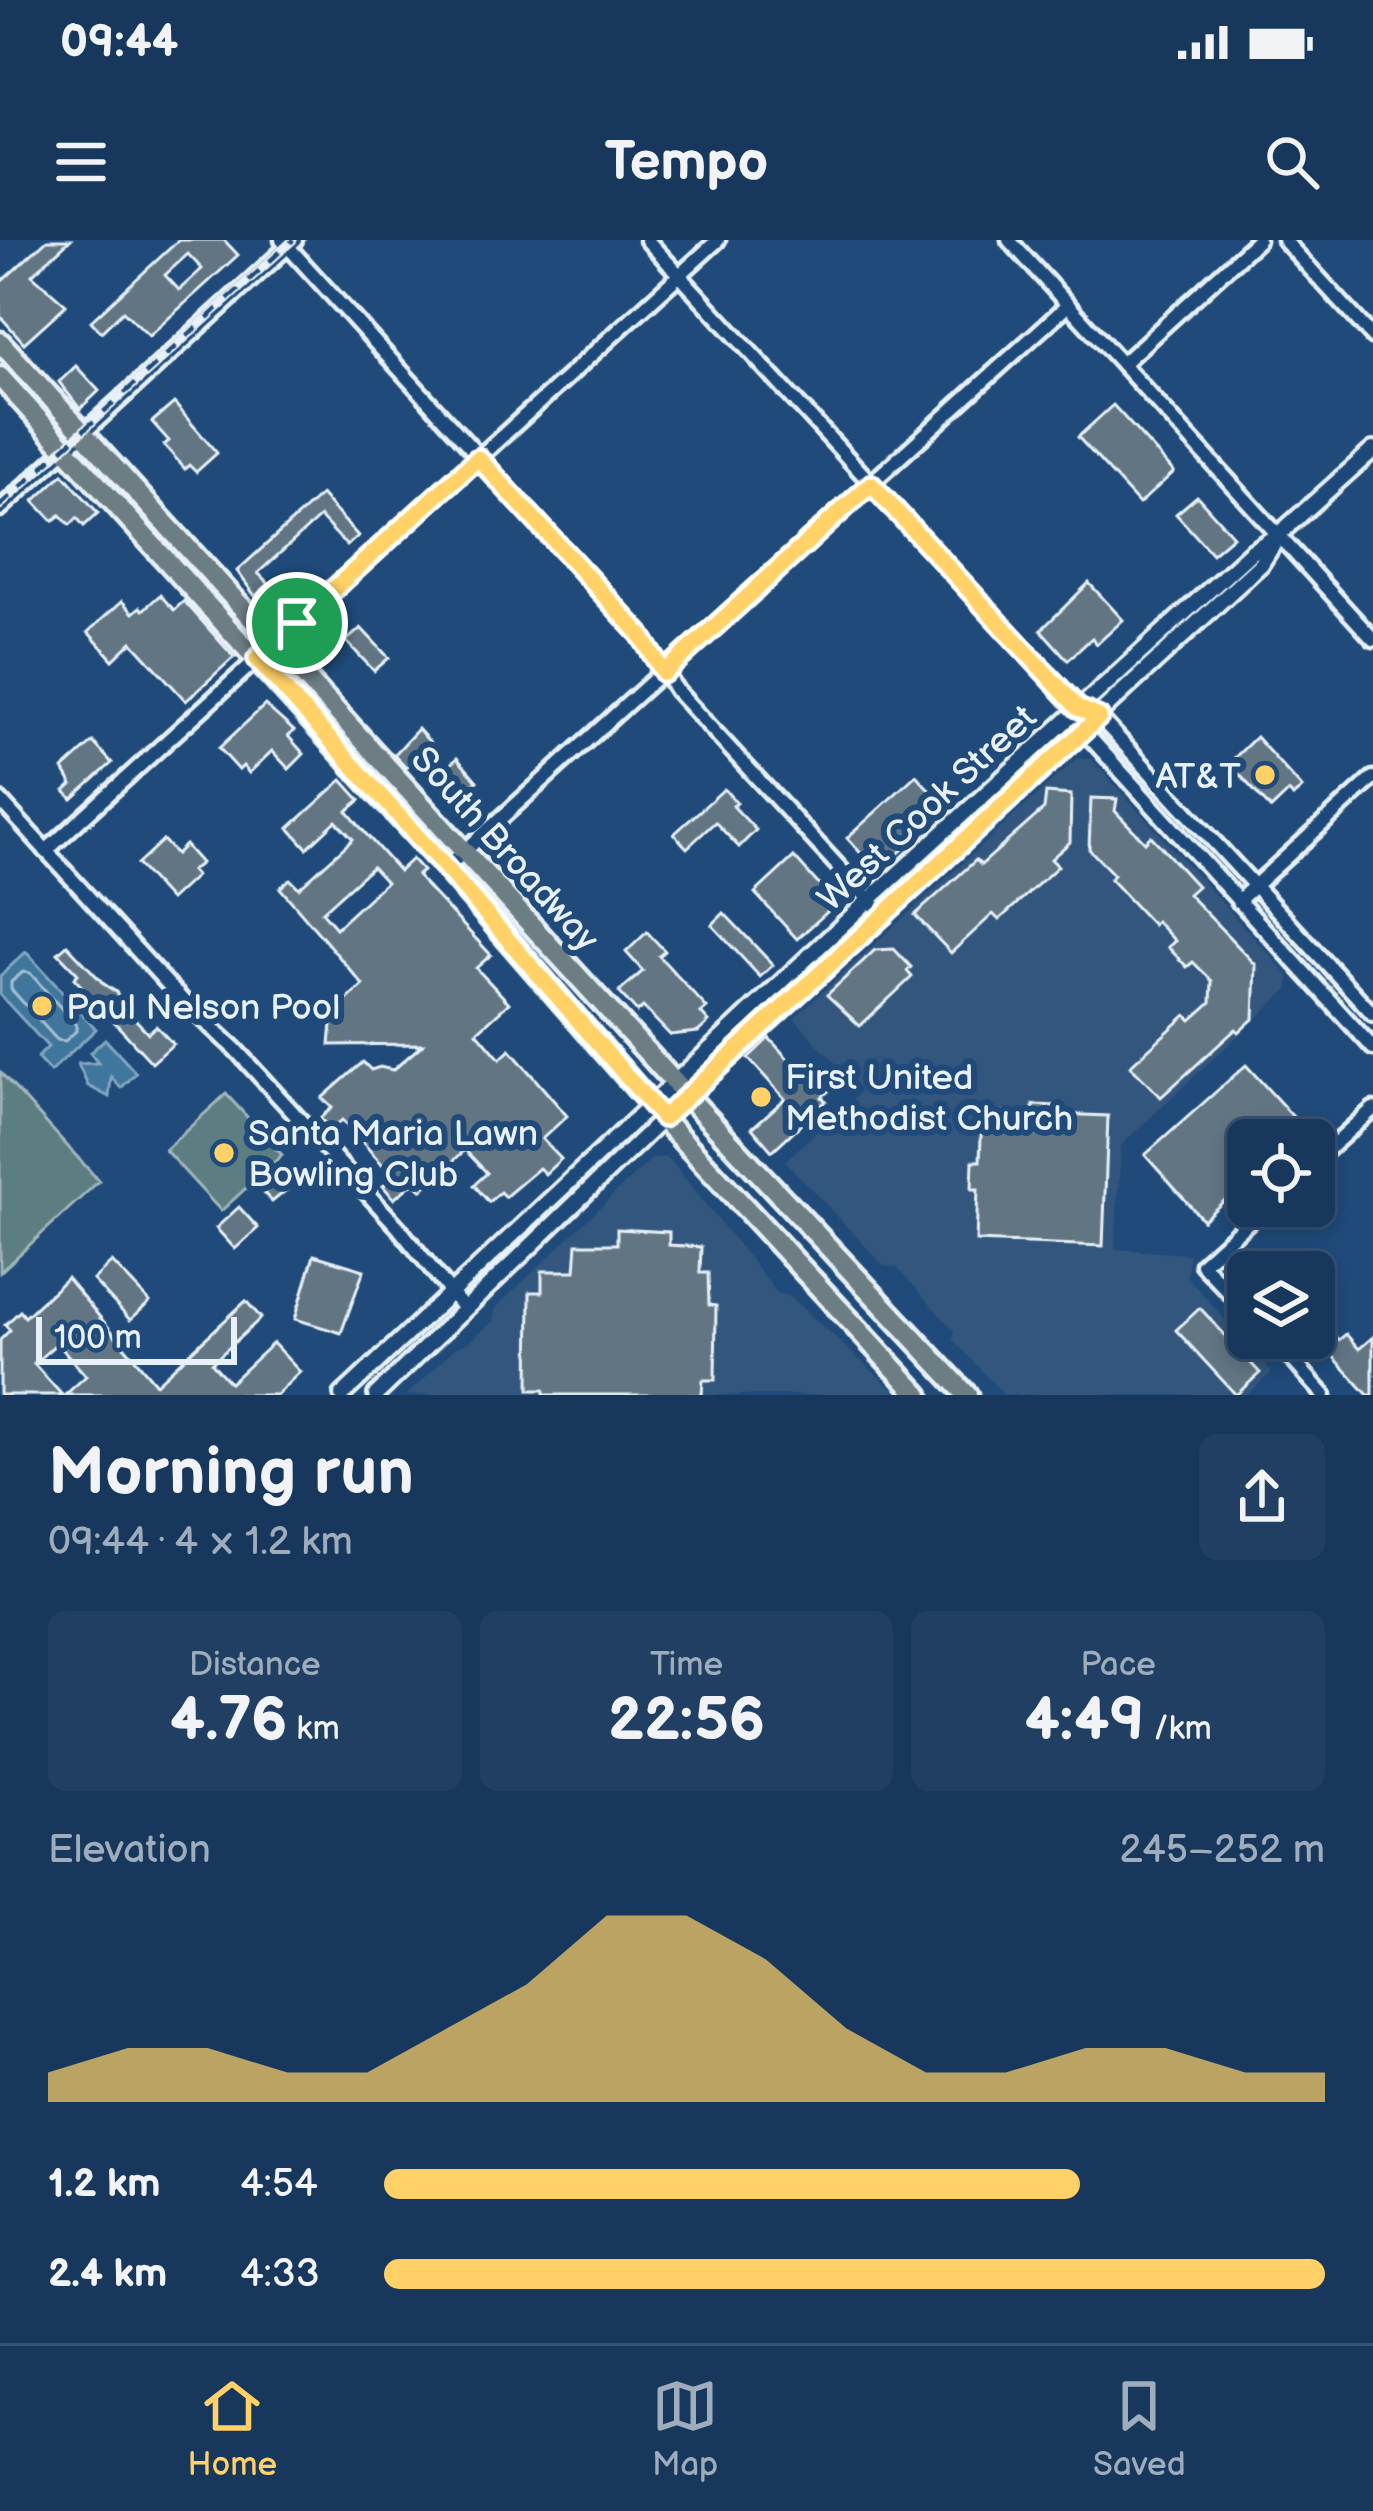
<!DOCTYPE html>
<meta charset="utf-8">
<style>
:root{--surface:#17385c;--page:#203f62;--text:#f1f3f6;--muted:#9eacbb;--line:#365272;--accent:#ffd166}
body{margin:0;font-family:"Balsamiq Sans",sans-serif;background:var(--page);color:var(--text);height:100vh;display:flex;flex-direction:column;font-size:45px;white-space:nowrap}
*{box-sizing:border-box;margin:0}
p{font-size:39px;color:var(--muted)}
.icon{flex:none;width:66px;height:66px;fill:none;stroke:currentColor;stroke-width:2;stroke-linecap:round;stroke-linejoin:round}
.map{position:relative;height:1155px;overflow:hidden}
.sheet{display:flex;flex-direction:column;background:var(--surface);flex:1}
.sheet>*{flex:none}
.tools{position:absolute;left:1227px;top:879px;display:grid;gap:24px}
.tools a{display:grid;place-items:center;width:108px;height:108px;border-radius:18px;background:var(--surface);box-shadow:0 6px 18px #0003,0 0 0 3px var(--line);font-size:60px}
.scale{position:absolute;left:36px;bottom:30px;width:201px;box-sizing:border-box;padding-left:12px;border:6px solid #e8f1f8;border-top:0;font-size:33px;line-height:42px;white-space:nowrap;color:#e8f1f8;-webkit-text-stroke:9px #1f4a7a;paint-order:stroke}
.pin{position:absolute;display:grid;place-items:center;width:102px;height:102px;color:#fff;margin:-51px;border:6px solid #fff;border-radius:50%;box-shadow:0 3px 12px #0007}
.round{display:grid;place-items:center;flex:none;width:126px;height:126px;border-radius:18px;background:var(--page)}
.summary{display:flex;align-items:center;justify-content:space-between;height:204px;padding:0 48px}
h1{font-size:66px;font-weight:600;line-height:90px}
.stats{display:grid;grid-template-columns:repeat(3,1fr);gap:18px;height:204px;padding:12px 48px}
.stats div{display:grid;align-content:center;border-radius:18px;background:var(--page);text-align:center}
.stats b{font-size:60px;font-weight:600}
.stats small{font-size:33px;font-weight:400}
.stats p{font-size:33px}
.chart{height:336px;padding:24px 48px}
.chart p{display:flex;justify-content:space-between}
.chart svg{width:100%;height:216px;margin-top:12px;fill:var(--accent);opacity:.7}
ul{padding:0 48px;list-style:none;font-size:39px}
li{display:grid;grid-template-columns:192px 144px 1fr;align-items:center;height:90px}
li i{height:30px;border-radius:15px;background:var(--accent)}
.status{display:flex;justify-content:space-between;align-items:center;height:84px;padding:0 60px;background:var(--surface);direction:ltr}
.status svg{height:33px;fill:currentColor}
header{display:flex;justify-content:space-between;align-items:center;height:156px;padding:0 48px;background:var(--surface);font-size:54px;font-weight:600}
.menu{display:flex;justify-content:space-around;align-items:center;height:168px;border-top:3px solid var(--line);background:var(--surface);font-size:33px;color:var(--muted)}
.menu a{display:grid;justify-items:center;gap:6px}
.menu .current{color:var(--accent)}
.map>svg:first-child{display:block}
</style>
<div class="status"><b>09:44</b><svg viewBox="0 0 49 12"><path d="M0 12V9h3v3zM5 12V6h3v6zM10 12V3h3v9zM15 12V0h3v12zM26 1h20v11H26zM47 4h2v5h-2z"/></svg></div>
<header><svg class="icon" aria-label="menu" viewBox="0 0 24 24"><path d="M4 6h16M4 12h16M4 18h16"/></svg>Tempo<svg class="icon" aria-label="search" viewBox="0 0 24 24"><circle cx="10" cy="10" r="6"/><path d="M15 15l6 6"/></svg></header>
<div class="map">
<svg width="1373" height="1155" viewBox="0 0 1373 1155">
<rect width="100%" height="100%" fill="#1f4a7a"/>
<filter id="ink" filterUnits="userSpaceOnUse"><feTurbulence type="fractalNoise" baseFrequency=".00833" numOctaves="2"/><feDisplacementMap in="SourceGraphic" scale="24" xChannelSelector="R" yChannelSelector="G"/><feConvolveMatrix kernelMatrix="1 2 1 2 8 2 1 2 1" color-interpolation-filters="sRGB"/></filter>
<g filter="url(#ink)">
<!-- built -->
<g fill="#33577d">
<path d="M 1077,518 L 1091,519 L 1289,736 L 1289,748 L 1121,905 L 1115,1009 L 1189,1014 L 1187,1037 L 1272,1132 L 1247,1155 L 1004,1155 L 953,1100 L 954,1090 L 896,1027 L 884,1026 L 785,921 L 861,851 L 794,778 Z"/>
<path d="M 664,917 L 671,921 L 777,1053 L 789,1056 L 899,1155 L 407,1155 L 455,1108 L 469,1102 L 493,1081 L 495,1068 L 652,918 Z"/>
</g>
<!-- green -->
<g fill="#5c7d81" stroke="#a2b7bc" stroke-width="3">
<path d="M 0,832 L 99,941 L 0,1032 Z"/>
<path d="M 226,854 L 282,915 L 221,971 L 165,910 Z"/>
</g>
<!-- water -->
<g fill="#40769c" stroke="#83a7c1" stroke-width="3">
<path d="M 26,712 L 96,789 L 50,832 L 37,818 L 48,807 L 0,755 L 0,736 Z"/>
<path d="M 105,799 L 136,833 L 121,848 L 111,837 L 109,857 L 88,846 L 78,824 L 98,823 L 90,813 Z"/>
</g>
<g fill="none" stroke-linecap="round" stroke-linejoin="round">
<!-- shore -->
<path stroke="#a5c0d3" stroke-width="3" d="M 23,732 L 30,733 L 76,785 L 76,791 L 65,801 L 57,800 L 11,749 L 11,742 Z"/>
</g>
<!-- building -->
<g fill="#627583" stroke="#e8f1f8" stroke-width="3" fill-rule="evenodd">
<path d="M 47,0 L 70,0 L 32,35 L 66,65 L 24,103 L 0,76 L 0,43 Z"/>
<path d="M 179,0 L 224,0 L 238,15 L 149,96 L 123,71 L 101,92 L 91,81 ZM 188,14 L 202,29 L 179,50 L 165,35 Z"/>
<path d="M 76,126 L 99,151 L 80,169 L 59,142 Z"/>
<path d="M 174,163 L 217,213 L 196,232 L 189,225 L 185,229 L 164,205 L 169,201 L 152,182 Z"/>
<path d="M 1113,165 L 1174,232 L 1139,264 L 1078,197 Z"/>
<path d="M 63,234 L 98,273 L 84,286 L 77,278 L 70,285 L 60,275 L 53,281 L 34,261 Z"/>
<path d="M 321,255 L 358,296 L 347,306 L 320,277 L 258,333 L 269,344 L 255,356 L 237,331 Z"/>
<path d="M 1197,256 L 1233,296 L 1212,314 L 1176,274 Z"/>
<path d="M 1089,343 L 1123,380 L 1097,404 L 1092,398 L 1068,420 L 1041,390 Z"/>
<path d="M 160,355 L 174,370 L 184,361 L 234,417 L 186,461 L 132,402 L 113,420 L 88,392 L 122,361 L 133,373 L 140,367 L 143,370 Z"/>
<path d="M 361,388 L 389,418 L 374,431 L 346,401 Z"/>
<path d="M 265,465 L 294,491 L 288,496 L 304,514 L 289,529 L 272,511 L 249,533 L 243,526 L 239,530 L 219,508 Z"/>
<path d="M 418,489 L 435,508 L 415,526 L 412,523 L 406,528 L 394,515 Z"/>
<path d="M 1256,497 L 1302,548 L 1293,557 L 1289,552 L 1271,569 L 1229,523 Z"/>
<path d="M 93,502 L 112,523 L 72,559 L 65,551 L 72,545 L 63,529 Z"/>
<path d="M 457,518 L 477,541 L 462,555 L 442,532 Z"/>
<path d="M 916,535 L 947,569 L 878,632 L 847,598 Z"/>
<path d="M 342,540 L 360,560 L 347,571 L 366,594 L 399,631 L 412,619 L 423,631 L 417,636 L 491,715 L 476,728 L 509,763 L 477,792 L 500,819 L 510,810 L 567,876 L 542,899 L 561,919 L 545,934 L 539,928 L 505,957 L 500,952 L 489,962 L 474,945 L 487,933 L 465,910 L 422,950 L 414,942 L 394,959 L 383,946 L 394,937 L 342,880 L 331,890 L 320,878 L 332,868 L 322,858 L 363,822 L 371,830 L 380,827 L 393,830 L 423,804 L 330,805 L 333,773 L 363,745 L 280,648 L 290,639 L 299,648 L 353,599 L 336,581 L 307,608 L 289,588 ZM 372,627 L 386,642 L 336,688 L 322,672 Z"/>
<path d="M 724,549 L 737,563 L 733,566 L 756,590 L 739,607 L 715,582 L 687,608 L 674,594 Z"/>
<path d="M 1046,553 L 1071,555 L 1070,602 L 1051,619 L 1058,626 L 999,680 L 993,674 L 951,713 L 915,675 L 976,620 L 981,625 L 1044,569 Z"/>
<path d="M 1091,558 L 1117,559 L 1115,571 L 1145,602 L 1151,596 L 1197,646 L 1188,654 L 1256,725 L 1254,778 L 1239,792 L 1236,789 L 1161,857 L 1130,826 L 1186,775 L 1191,780 L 1211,762 L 1212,741 L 1193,722 L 1187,727 L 1168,707 L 1175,701 L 1156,681 L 1153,685 L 1110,639 L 1114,635 L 1089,609 Z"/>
<path d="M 163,600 L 176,614 L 185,605 L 201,623 L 191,631 L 196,636 L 170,660 L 137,624 Z"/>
<path d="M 794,617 L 836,664 L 797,699 L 755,653 Z"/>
<path d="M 724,673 L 773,725 L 760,737 L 712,685 Z"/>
<path d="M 647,692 L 665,711 L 659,716 L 707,768 L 701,773 L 709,782 L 698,792 L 670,795 L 643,767 L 637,772 L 619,752 L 643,731 L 626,712 Z"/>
<path d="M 67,705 L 104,744 L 116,752 L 123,766 L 148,793 L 156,786 L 173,804 L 152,823 L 74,738 L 78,734 L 58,713 Z"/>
<path d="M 894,709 L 911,727 L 907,731 L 912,737 L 860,786 L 827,755 L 875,710 Z"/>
<path d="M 769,798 L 810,843 L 819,834 L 832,848 L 822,857 L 826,861 L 772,911 L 752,888 L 785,859 L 748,818 Z"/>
<path d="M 1246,825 L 1304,889 L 1292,900 L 1248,900 L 1248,939 L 1203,980 L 1145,915 Z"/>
<path d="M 1033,865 L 1060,866 L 1059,874 L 1108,876 L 1103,1006 L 976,1001 L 978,949 L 972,949 L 973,921 L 980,921 L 982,871 L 1033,873 Z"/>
<path d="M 289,928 L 300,939 L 272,962 L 264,953 Z"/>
<path d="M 239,967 L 258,988 L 235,1009 L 216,988 Z"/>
<path d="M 617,989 L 669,992 L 669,1005 L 701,1007 L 700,1033 L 708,1033 L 709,1065 L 716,1066 L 715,1140 L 703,1140 L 702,1155 L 544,1155 L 544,1150 L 529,1150 L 530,1052 L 542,1052 L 542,1031 L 575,1031 L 577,1004 L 617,1004 Z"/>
<path d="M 314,1015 L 364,1030 L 341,1093 L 295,1079 Z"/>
<path d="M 112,1022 L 150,1062 L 130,1080 L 93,1040 Z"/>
<path d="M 67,1038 L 156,1144 L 246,1061 L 261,1078 L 212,1123 L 230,1143 L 273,1103 L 300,1132 L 276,1155 L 65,1155 L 86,1136 L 57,1103 L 34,1124 L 62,1155 L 0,1155 L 0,1100 L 10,1090 L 5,1085 L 20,1071 L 25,1077 Z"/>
<path d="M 1200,1068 L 1260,1133 L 1236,1155 L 1176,1090 Z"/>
<path d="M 1326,1086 L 1339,1100 L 1346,1094 L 1359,1109 L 1373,1097 L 1373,1155 L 1368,1155 L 1315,1096 Z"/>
</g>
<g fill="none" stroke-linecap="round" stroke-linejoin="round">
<defs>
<g id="minor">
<path d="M 282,0 L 640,394 L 677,451 L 884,676"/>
<path d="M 647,0 L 1078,468 L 1099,477 L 1373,774"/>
<path d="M 1009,0 L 1373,399"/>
<path d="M 1284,0 L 1373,97"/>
<path d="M 1122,124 L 1258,0"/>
<path d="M 0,269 L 295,0"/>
<path d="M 1078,468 L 1084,491 L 1373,808"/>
<path d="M 0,560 L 185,763 L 235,809 L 398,987 L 465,1070"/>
<path d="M 46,611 L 718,0"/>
<path d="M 446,628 L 1068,65"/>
<path d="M 1238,661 L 1373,538"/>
<path d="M 1314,922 L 1373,869"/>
<path d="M 1248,1072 L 1202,1024 L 1266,966"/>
<path d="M 1273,1098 L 1324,1155"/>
</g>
<g id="tertiary">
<path d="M 342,1155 L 870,659 L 1251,312 L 1278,295 L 1373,210"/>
<path d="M 376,1155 L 701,842 L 1261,324 L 1276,300"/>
</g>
<g id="primary">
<path d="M 0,102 L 687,856 L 967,1155"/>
<path d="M 0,137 L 446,628 L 674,891 L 919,1155"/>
</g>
</defs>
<!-- minor casing -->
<use href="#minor" stroke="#e8f1f8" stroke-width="21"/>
<!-- tertiary casing -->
<use href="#tertiary" stroke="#e8f1f8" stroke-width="22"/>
<!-- primary casing -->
<use href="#primary" stroke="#e8f1f8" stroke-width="27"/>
<!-- minor -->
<use href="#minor" stroke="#1f4a7a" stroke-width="12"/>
<!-- tertiary -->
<use href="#tertiary" stroke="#1f4a7a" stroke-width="14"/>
<!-- primary -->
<use href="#primary" stroke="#6c7e84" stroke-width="18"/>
<defs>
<path id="rail" d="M 0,266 L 293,0"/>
</defs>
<!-- rail casing -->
<use href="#rail" stroke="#e8f1f8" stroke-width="9"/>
<!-- rail -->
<use href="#rail" stroke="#1f4a7a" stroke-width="4.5" stroke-dasharray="14" stroke-linecap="butt"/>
</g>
</g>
<g fill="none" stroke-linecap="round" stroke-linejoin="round" filter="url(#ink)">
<defs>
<path id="route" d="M 478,218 L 640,394 L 664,433 L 871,244 L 1078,468 L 1099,477 L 663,878 L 446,628 L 257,419 Z"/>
</defs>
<!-- route casing -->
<use href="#route" stroke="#fff" stroke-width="24"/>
<!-- route -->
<use href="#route" stroke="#ffd166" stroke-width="15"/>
</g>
<!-- markers -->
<g fill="#ffd166" stroke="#1f4a7a" stroke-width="4.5">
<circle cx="1265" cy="535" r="12"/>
<circle cx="42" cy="766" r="12"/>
<circle cx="761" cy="857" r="12"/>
<circle cx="224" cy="913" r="12"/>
</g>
<g text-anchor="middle" stroke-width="12" stroke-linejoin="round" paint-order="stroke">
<!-- poi labels -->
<g font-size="36" fill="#e8f1f8" stroke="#1f4a7a" text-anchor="start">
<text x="1241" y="548" text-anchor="end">AT&amp;T</text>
<text x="66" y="779">Paul Nelson Pool</text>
<text x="785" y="849">First United<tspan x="785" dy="41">Methodist Church</tspan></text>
<text x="248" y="905">Santa Maria Lawn<tspan x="248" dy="41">Bowling Club</tspan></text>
</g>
<!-- street labels -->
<g font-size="36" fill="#e8f1f8" stroke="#1f4a7a">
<text transform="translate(926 567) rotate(-43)" y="13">West Cook Street</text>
<text transform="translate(506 608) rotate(48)" y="13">South Broadway</text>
</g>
</g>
</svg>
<div class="tools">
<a><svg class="icon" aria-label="locate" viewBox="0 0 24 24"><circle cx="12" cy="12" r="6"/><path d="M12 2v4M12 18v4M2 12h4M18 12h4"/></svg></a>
<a><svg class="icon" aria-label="layers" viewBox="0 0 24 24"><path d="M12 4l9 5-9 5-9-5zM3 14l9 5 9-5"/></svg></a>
</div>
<div class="scale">100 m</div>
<div class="pin" style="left:297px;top:383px;background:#1e9e55"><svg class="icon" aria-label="arrive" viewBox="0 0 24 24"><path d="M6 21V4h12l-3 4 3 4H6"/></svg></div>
</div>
<section class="sheet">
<div class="summary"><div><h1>Morning run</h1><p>09:44 · 4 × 1.2 km</p></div><a class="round"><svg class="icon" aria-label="share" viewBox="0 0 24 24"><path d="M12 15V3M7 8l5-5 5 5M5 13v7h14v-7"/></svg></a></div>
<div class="stats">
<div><p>Distance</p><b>4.76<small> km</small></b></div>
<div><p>Time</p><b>22:56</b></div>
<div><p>Pace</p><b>4:49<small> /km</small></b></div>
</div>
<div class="chart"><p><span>Elevation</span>245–252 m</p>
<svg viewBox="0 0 160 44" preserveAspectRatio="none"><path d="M0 44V38L10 33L20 33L30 38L40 38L50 29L60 20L70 6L80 6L90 15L100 29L110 38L120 38L130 33L140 33L150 38L160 38V44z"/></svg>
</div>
<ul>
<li><b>1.2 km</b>4:54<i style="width:74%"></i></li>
<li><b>2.4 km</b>4:33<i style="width:100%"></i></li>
</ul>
</section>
<nav class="menu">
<a class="current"><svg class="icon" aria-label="home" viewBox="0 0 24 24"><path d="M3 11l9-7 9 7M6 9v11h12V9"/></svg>Home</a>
<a><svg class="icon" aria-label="map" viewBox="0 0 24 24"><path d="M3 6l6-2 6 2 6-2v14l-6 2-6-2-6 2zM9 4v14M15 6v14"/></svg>Map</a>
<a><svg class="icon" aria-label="saved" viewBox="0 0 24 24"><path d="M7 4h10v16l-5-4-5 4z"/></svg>Saved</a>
</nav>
